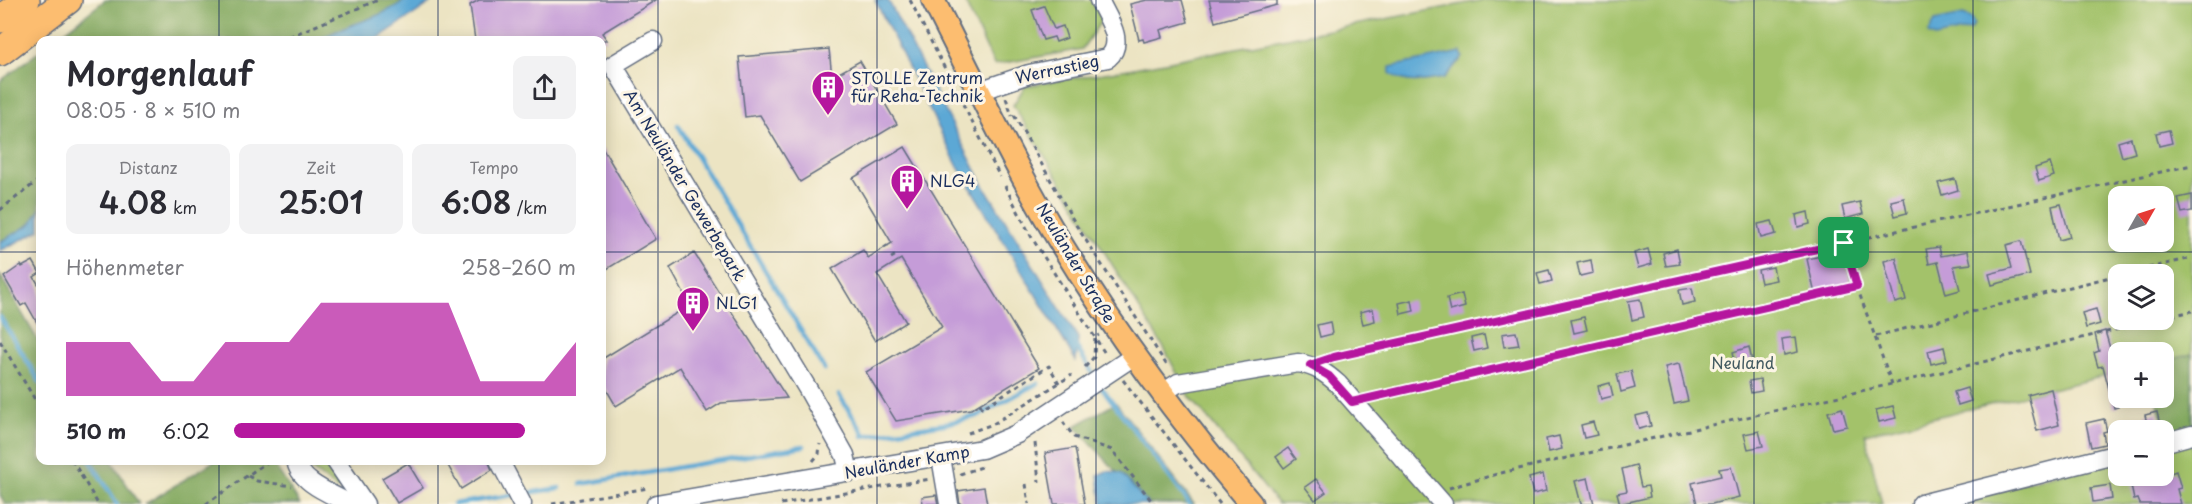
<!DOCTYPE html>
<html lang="de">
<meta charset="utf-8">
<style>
:root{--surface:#fff;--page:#f2f2f3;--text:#2b2b33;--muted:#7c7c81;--accent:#b5179e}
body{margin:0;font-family:"Playpen Sans",sans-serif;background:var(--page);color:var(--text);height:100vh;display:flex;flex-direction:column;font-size:22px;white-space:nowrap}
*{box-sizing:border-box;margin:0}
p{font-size:20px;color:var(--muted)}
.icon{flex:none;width:33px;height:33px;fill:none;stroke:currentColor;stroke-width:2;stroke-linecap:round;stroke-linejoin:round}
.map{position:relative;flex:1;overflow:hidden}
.side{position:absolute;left:36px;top:36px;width:570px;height:429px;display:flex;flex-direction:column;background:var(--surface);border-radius:12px;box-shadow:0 3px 15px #0003}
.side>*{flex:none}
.needle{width:39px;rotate:51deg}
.tools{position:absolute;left:2108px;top:186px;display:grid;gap:12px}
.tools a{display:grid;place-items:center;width:66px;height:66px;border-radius:12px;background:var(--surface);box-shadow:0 3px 15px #0003;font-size:30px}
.pin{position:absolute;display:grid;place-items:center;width:51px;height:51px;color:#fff;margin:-26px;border-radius:12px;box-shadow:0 3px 9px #0006}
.round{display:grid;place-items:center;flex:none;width:63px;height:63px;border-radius:12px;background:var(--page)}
.overview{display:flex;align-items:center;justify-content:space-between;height:102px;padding:0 30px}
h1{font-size:33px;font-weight:600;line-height:45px}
.metrics{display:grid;grid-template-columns:repeat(3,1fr);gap:9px;height:102px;padding:6px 30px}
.metrics div{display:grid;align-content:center;border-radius:12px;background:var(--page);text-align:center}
.metrics b{font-size:30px;font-weight:600}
.metrics small{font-size:16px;font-weight:400}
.metrics p{font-size:16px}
.chart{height:168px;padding:12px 30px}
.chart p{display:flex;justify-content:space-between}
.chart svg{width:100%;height:108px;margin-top:6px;fill:var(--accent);opacity:.7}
ul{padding:0 30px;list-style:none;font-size:20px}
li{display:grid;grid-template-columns:96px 72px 1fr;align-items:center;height:45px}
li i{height:15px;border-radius:8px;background:var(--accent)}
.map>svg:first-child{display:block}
</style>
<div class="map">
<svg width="2192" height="504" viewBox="0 0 2192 504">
<rect width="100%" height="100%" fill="#fcf5e5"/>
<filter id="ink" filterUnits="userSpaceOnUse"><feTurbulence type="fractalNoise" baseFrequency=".0167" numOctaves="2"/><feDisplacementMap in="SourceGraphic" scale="12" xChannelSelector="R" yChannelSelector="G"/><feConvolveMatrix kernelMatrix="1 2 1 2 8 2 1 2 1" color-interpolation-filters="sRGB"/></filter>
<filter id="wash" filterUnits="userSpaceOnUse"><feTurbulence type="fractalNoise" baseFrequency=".008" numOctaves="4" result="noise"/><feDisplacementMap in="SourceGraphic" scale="24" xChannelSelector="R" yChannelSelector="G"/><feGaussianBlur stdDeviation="1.35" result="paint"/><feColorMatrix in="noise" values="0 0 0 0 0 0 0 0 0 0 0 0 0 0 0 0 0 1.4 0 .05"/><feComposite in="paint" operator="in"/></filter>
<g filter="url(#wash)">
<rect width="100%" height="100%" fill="#ece4c3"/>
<!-- green -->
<g fill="#a3c26a" stroke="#5f7864" stroke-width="1.5" fill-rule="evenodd">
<path d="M 964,0 L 1092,0 L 1102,20 L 1082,49 L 994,65 Z"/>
<path d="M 1483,0 L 2192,0 L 2192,354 L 2163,362 L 2163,352 L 2118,352 L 2118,373 L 1865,434 L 1882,504 L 1278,504 L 1187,393 L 1164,348 L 1013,105 L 1025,86 L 1129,69 ZM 2118,196 L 2163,196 L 2163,242 L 2118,242 ZM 2118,274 L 2163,274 L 2163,320 L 2118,320 Z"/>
<path d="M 2192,441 L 2192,504 L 1934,504 L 2118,459 L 2118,476 L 2163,476 L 2163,448 Z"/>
<path d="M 308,461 L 322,461 L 342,484 L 342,488 L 336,488 L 310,468 Z"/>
</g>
<!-- forest -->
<g fill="#82a85e" stroke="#4e6c5e" stroke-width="1.5">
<path d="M 105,0 L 405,0 C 379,20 346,24 318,40 L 54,40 Z"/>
<path d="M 40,51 L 40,209 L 31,224 L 0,242 L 0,81 Z"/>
<path d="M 0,275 L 40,344 L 40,460 L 112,461 L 139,504 L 5,504 L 0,495 Z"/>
<path d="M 2192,354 L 2192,430 L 2167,437 L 2156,398 L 2163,398 L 2163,362 Z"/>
<path d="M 1116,403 L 1194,504 L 1146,504 L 1075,426 Z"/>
<path d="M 216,460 L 272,461 L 300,504 L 145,504 Z"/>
</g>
<!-- water -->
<g fill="#5ca8d5" stroke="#3c6c9a" stroke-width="1.5">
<path d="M 405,0 L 435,0 L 377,39 L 318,40 C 346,24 378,20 405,0 Z"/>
<path d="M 875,0 L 888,0 L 983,184 L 1078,338 L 1076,361 L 958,167 Z"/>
<path d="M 1963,15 L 1971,18 L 1974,24 L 1971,29 L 1935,37 L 1928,34 L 1935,21 Z"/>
<path d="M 1461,52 L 1463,57 L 1444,78 C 1426,81 1405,86 1390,73 L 1390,67 Z"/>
<path d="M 40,209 L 40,230 L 0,251 L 0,242 L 31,224 Z"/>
<path d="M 1107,471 L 1121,473 L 1148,504 L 1102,504 L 1098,475 Z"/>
</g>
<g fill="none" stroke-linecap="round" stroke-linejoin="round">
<!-- stream -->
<g stroke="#5ca8d5" stroke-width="4.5">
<path d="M 678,125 L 824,369"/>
<path d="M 0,317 L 40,382"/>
<path d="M 1074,343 L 1095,377"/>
<path d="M 1099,384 L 1190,504"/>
<path d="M 839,395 L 865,435"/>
<path d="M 863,436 L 944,424 L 977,416 L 1038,383"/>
<path d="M 90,460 L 117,504"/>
<path d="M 581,484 L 804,446"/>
<path d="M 522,494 L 560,488"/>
<path d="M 454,504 L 513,495"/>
</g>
</g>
<g id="blocks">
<!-- building -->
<g fill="#c59cd8">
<path d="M 479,0 L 656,0 L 602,33 L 607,40 L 475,40 L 470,5 Z"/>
<path d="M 1147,0 L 1182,0 L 1188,22 L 1160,30 L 1162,37 L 1144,42 L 1143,39 L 1139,40 L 1130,4 Z"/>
<path d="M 1209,0 L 1277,0 L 1277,5 L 1215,22 Z"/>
<path d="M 1044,6 L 1054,29 L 1063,26 L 1067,38 L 1056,42 L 1054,37 L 1043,40 L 1032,10 Z"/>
<path d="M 829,49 L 832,77 L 860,61 L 897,124 L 800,182 L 760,115 L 745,117 L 739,57 Z"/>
<path d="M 2169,130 L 2172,143 L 2159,146 L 2156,133 Z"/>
<path d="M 2131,138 L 2135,153 L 2122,157 L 2118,142 Z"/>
<path d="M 602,147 L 656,239 L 602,272 Z"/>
<path d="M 905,147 L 1039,368 L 971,409 L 896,421 L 866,372 L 942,327 L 901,259 L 877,274 L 906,322 L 875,341 L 832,269 L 863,250 L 868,258 L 892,243 L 853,178 Z"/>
<path d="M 2050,163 L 2054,176 L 2039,181 L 2035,168 Z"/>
<path d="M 1955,179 L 1958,190 L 1942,195 L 1938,183 Z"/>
<path d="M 2192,195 L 2192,211 L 2182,213 L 2178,198 Z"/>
<path d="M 1904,198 L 1907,213 L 1895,216 L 1891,201 Z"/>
<path d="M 1860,202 L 1863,214 L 1845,219 L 1842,206 Z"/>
<path d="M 2061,204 L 2070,237 L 2059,240 L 2052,206 Z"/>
<path d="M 1808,212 L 1810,224 L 1798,227 L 1796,215 Z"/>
<path d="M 1772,221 L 1776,234 L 1761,238 L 1758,224 Z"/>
<path d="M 2021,241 L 2030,275 L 1992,285 L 1989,274 L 2012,268 L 2006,245 Z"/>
<path d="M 1939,247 L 1941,256 L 1968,251 L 1971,264 L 1954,266 L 1960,290 L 1946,294 L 1938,262 L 1929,264 L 1926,249 Z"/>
<path d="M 1648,249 L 1652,264 L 1638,268 L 1634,253 Z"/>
<path d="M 1677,249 L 1680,264 L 1666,266 L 1663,253 Z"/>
<path d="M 1843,251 L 1851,285 L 1815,294 L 1807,259 Z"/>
<path d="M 694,253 L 787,398 L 721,403 L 707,412 L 680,367 L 616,406 L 602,382 L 602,359 L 690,305 L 670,268 Z"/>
<path d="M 1896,258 L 1906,300 L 1895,303 L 1884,261 Z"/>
<path d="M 1591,260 L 1593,273 L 1580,276 L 1577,263 Z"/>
<path d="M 33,261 L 40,273 L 34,277 L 40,287 L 40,328 L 26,303 L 21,306 L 4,277 L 21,265 L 22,267 Z"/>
<path d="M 1773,267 L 1776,280 L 1761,283 L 1758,270 Z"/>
<path d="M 1549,270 L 1552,281 L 1540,284 L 1537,273 Z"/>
<path d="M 1692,288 L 1695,302 L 1682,305 L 1679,290 Z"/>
<path d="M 1462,294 L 1465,307 L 1450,311 L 1447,298 Z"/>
<path d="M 1640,299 L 1644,317 L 1632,320 L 1628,301 Z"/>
<path d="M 1412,300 L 1414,311 L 1401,314 L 1399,303 Z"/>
<path d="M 1373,309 L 1375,321 L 1363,324 L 1360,312 Z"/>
<path d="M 2096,309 L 2100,324 L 2086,328 L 2082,313 Z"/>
<path d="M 1584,317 L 1587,330 L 1574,333 L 1571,320 Z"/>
<path d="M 1330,322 L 1332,334 L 1320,337 L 1317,325 Z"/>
<path d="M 2105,331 L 2118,376 L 2118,407 L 2114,408 L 2103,366 L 2098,367 L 2094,353 L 2099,351 L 2095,334 Z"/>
<path d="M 1516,332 L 1519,345 L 1504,347 L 1502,334 Z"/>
<path d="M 1484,335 L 1487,348 L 1474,351 L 1471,338 Z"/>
<path d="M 1796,337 L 1798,352 L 1784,355 L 1782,339 Z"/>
<path d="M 1749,347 L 1752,361 L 1736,365 L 1733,352 Z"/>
<path d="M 1944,347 L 1947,360 L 1931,364 L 1928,351 Z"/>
<path d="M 1679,364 L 1688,401 L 1674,404 L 1665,367 Z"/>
<path d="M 1631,371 L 1635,388 L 1621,392 L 1617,374 Z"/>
<path d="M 1760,379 L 1762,391 L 1751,393 L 1749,381 Z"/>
<path d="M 1610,383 L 1613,396 L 1601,399 L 1598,386 Z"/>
<path d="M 1967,388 L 1971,401 L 1958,405 L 1954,392 Z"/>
<path d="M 2051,389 L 2059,425 L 2037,431 L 2028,395 Z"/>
<path d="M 1893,406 L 1896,418 L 1879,422 L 1876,410 Z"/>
<path d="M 1842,408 L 1847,426 L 1833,429 L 1828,412 Z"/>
<path d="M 2157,412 L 2160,425 L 2148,428 L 2145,415 Z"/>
<path d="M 1648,413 L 1651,426 L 1639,429 L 1635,416 Z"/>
<path d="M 2104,419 L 2107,431 L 2103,432 L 2105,444 L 2091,447 L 2086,423 Z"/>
<path d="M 1593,422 L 1597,435 L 1584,438 L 1581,425 Z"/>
<path d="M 1759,431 L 1763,446 L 1748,449 L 1744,434 Z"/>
<path d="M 1559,436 L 1562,449 L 1549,452 L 1546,439 Z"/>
<path d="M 1075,448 L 1085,504 L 1054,504 L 1045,453 Z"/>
<path d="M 1288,448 L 1296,459 L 1284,468 L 1276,457 Z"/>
<path d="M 445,460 L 488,460 L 492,470 L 461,489 Z"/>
<path d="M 408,463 L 423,488 L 397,503 L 382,478 Z"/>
<path d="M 1636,465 L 1641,487 L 1648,486 L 1650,497 L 1620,504 L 1617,493 L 1627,491 L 1622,469 Z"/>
<path d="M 1731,467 L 1739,497 L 1712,504 L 1697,504 L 1692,483 L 1721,476 L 1719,469 Z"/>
<path d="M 2176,471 L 2181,488 L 2177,489 L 2181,504 L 2140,504 L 2138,499 L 2134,500 L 2131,486 L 2166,478 L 2165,475 Z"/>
<path d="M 1543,474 L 1546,491 L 1533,494 L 1529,478 Z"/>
<path d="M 1588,478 L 1594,504 L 1581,504 L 1575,481 Z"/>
<path d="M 1316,479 L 1326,492 L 1315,500 L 1305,487 Z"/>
<path d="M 2110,485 L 2112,499 L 2093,502 L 2091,488 Z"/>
<path d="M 984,487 L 987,504 L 960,504 L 958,491 Z"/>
<path d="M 936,495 L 938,504 L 923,504 L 922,497 Z"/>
</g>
</g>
</g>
<g filter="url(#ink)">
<use href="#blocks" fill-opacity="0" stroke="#646e81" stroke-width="1.5"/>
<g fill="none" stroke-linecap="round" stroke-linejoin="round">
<defs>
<g id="minor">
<path d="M 653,41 L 613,65 L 809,391 L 845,455 L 849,472"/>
<path d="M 979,91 L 1029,74 L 1108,58 C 1126,42 1107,17 1099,0"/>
<path d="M 1161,394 L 1178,383 L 1298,363 C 1316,366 1326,373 1338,384 L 1443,504"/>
<path d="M 2163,443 L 2192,435"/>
<path d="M 941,457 L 949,504"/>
<path d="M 296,460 C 299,483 332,494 350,504"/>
<path d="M 335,460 L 365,504"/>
<path d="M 499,460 L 522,504"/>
<path d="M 656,504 L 982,449 L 1017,434 L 1134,356"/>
<path d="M 1921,504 L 2118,454"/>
</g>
<path id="major" d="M 933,0 C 972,76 1008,154 1051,227 C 1110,326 1177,417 1251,504"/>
<g id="highway">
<path d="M 0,19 L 26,0"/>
<path d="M 0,52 L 68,0"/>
</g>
</defs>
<!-- minor casing -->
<use href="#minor" stroke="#646e81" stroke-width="21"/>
<!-- major casing -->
<use href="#major" stroke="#646e81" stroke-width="26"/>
<!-- highway casing -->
<use href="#highway" stroke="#646e81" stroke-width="30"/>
<!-- path -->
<g stroke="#646e81" stroke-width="3" stroke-dasharray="4.5 4.5" stroke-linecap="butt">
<path d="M 910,0 L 1000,177"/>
<path d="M 281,40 L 378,0"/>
<path d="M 1006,98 L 1012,116"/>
<path d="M 1014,115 L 1076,225 L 1166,364"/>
<path d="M 1005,186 L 1032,238 L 1106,355"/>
<path d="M 0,210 L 40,179"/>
<path d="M 884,248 L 892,243"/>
<path d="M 891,258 L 898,254"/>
<path d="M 2122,274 L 2192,258"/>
<path d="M 1857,287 L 1892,384"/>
<path d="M 2163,318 L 2192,311"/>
<path d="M 1876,336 L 2118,275"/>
<path d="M 0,341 L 40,408"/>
<path d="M 1332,357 L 2192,165"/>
<path d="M 1085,367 L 1094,357 L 1095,337 L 1099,335"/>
<path d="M 1123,380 L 1220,504"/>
<path d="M 1371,398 L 1857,287 L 1844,243"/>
<path d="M 980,404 L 982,408 L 1049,366 L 1059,383"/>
<path d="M 1063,422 L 1074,437 L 1112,450 L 1154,504"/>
<path d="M 968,433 L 993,424 L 1072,375"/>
<path d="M 1035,443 L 1039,482"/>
<path d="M 72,460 L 98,504"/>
<path d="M 813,461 L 819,454 L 820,444"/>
<path d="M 960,474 L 985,466"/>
<path d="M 248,476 L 257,481 L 292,486"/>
<path d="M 1026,484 L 1029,504"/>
<path d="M 1449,488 L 1501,473 L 1892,384 L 2156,320"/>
<path d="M 206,504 L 270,460"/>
<path d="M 552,504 L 648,488"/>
<path d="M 781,504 L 930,479"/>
</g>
<!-- minor -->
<use href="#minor" stroke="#fff" stroke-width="18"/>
<!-- major -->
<use href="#major" stroke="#fcbd6f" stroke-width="22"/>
<!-- highway -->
<use href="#highway" stroke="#fcbd6f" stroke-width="27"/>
</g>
</g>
<g fill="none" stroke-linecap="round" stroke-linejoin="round" filter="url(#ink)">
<defs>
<path id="route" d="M 1844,243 L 1857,286 L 1352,402 L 1329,376 L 1310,365 L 1334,357 Z"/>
</defs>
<!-- route casing -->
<use href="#route" stroke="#fff" stroke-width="12"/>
<!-- route -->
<use href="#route" stroke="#b5179e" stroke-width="8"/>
</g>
<!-- grid -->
<path fill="none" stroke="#1b2f5e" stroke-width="1.5" stroke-opacity="0.55" d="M 219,0 L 219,40M 438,0 L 438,40M 658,0 L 658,504M 877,0 L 877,504M 1096,0 L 1096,504M 1315,0 L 1315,504M 1534,0 L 1534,504M 1754,0 L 1754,504M 1973,0 L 1973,504M 0,252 L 40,252M 602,252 L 2192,252M 219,460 L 219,504M 438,460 L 438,504"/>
<!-- icons -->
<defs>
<symbol id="building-pin" viewBox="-11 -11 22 30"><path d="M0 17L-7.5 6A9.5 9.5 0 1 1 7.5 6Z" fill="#b5179e" stroke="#fcf5e5"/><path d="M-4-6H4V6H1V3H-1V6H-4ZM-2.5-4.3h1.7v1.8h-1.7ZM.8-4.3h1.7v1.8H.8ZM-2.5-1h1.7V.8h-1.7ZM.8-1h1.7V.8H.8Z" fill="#fff"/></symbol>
</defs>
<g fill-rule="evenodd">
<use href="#building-pin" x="809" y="68" width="38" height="52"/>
<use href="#building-pin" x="888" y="162" width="38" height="52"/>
<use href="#building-pin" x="674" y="284" width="38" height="52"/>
</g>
<g text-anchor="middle" stroke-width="6" stroke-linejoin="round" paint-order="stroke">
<!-- street labels -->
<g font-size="16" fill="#1b2f5e" stroke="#fcf5e5">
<text transform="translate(1057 69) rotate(-12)" y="6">Werrastieg</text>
<text transform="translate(685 185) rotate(59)" y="6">Am Neuländer Gewerbepark</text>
<text transform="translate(1076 263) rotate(59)" y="6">Neuländer Straße</text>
<text transform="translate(907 462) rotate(-10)" y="6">Neuländer Kamp</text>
</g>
<!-- poi labels -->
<g font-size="16" fill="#1b2f5e" stroke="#fcf5e5" text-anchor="start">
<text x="851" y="84">STOLLE Zentrum<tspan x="851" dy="18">für Reha-Technik</tspan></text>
<text x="930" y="187">NLG4</text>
<text x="716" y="309">NLG1</text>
</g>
<!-- park labels -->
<g font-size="16" fill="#445b62" stroke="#fcf5e5">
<text x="1743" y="369">Neuland</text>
</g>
</g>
</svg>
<div class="tools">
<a><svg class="needle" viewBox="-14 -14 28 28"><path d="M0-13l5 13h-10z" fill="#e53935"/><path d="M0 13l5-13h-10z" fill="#7c7c81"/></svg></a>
<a><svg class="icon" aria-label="layers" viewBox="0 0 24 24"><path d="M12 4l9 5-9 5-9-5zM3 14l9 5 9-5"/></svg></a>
<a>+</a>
<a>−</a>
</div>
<div class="pin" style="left:1844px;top:243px;background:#1e9e55"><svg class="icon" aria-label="arrive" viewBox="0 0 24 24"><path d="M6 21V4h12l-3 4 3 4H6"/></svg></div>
<section class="side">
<div class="overview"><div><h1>Morgenlauf</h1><p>08:05 · 8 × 510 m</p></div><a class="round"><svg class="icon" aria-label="share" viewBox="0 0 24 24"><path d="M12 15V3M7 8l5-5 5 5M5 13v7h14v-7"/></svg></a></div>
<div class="metrics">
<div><p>Distanz</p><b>4.08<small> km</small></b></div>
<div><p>Zeit</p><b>25:01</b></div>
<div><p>Tempo</p><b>6:08<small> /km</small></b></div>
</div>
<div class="chart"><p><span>Höhenmeter</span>258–260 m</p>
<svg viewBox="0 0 160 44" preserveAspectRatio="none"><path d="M0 44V22L10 22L20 22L30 38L40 38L50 22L60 22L70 22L80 6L90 6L100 6L110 6L120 6L130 38L140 38L150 38L160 22V44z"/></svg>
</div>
<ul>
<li><b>510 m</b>6:02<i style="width:85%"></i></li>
</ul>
</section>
</div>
